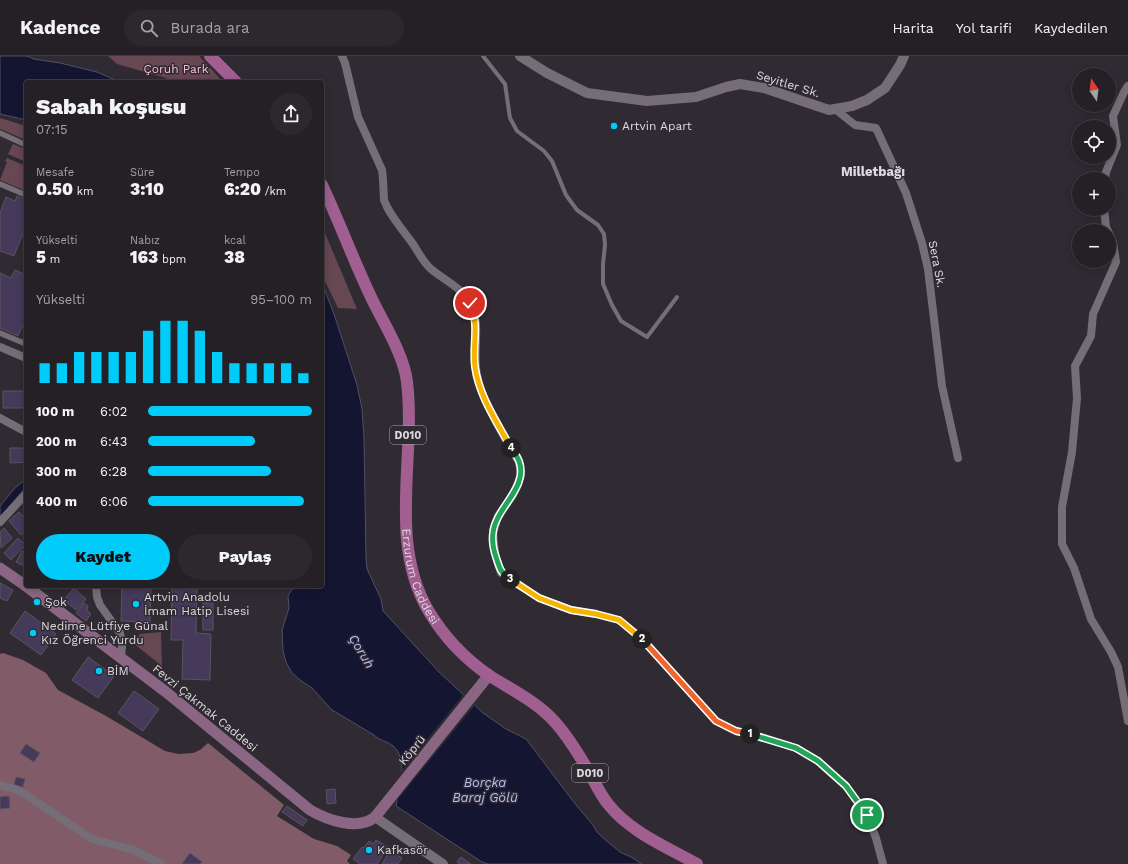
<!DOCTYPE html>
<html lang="tr">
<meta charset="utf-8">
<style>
:root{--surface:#242026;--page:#2c282e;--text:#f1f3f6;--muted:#a3a3a7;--line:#413e43;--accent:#00cbf9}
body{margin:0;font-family:"Work Sans",sans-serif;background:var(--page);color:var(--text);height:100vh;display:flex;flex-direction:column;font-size:15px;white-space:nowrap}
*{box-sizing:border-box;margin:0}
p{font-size:13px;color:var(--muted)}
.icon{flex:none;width:22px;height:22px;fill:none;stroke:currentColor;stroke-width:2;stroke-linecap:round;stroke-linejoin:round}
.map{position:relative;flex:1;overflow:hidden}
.side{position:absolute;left:24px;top:24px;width:300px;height:508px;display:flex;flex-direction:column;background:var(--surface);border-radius:4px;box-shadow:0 2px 10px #0003,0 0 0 1px var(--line)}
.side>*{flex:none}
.needle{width:26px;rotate:346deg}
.buttons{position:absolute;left:1072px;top:12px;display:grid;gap:8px}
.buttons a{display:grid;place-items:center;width:44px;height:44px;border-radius:50%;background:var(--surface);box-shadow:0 2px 10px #0003,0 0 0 1px var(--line);font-size:20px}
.pin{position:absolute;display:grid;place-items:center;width:34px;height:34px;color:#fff;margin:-17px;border:2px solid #fff;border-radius:50%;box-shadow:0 1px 4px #0007}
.km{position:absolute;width:20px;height:20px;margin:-10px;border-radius:50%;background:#222;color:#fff;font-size:11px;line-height:20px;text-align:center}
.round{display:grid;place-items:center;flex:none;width:42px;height:42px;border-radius:21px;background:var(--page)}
.head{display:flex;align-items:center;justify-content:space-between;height:68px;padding:0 12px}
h1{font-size:22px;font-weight:800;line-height:30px}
.stats{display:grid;grid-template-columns:repeat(3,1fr);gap:6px;height:68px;padding:4px 12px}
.stats div{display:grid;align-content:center}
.stats b{font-size:17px;font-weight:800}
.stats small{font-size:11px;font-weight:400}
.stats p{font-size:11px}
.chart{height:112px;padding:8px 12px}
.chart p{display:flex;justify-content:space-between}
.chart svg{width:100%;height:72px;margin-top:4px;stroke:var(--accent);stroke-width:6}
.button{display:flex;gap:8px;margin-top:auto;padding:8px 12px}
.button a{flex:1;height:46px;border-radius:24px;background:var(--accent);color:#111;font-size:16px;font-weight:800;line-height:46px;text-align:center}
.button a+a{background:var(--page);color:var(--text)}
ul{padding:0 12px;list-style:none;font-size:13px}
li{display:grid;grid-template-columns:64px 48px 1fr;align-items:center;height:30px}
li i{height:10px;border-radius:5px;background:var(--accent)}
header{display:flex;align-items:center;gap:24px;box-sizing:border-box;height:56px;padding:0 20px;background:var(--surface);border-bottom:1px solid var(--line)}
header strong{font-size:19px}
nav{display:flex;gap:22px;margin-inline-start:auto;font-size:14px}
.search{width:280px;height:36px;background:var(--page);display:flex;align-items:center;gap:10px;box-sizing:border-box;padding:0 14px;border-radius:22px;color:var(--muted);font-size:15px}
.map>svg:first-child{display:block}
</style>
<header>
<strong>Kadence</strong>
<div class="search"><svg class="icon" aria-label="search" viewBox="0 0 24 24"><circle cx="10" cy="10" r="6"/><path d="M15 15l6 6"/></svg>Burada ara</div>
<nav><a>Harita</a><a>Yol tarifi</a><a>Kaydedilen</a></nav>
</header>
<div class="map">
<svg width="1128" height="808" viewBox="0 0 1128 808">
<rect width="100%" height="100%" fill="#302b32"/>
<!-- green -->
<g fill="#664752">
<path d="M 108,0 L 199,0 L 223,26 L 169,26 L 166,22 L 117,8 Z"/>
<path d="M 0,62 L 26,70 L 26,84 L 0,73 Z"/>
<path d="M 13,88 L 26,93 L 26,106 L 8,98 Z"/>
<path d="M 7,102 L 26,110 L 26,135 L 0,124 L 7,106 L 5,105 Z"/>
<path d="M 322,170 L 357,253 L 338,252 L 322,219 Z"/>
<path d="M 161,576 L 162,610 L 133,587 L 140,578 Z"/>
</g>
<!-- forest -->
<path fill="#825b68" d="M 3,597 L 23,604 L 46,617 L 58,634 L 106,660 L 165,695 L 178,698 L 193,697 L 200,694 L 208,687 L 284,749 L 277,760 L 314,783 L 337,790 L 351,799 L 347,805 L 350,808 L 0,808 L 0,598 Z"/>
<!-- water -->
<g fill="#141531" stroke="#505065">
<path d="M 0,0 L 27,0 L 34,3 L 60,7 L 97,16 L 120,26 L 26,26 L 26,64 L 0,58 Z"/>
<path d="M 322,227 L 334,258 L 357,329 L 362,353 L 364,382 L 366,503 L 367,513 L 381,543 L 383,555 L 439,616 L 483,657 L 506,673 L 526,683 L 576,749 L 593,769 L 597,776 L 602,781 L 620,796 L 631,801 L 642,808 L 488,808 L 482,806 L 396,750 C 399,732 409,703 393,690 C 387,685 380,685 374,679 L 332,654 L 312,632 L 300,624 L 292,617 L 286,606 L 283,595 L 282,574 L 289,552 L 288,540 L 294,530 L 322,530 Z"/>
<path d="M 26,423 L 26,431 L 0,461 L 0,450 L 15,432 Z"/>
</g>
<!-- pier -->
<path fill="#302b32" d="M 463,639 L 475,649 L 394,748 L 399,718 Z"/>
<!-- building -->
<g fill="#453a5a" stroke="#58555f">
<path d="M 17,140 L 26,144 L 25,148 L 26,149 L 26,170 L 14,200 L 0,195 L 0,157 L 6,141 L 15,145 Z"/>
<path d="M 15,214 L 26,219 L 24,227 L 26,228 L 26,273 L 22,271 L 18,280 L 0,272 L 0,217 L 11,222 Z"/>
<rect x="3" y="335" width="23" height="17"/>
<path d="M 10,392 L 26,392 L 26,406 L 10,407 Z"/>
<path d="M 19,456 L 26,464 L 26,475 L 21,479 L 9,465 Z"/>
<path d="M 4,472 L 12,482 L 1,492 L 0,476 Z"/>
<path d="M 18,482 L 25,489 L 11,504 L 4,497 Z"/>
<path d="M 22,495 L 26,497 L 26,511 L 16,506 Z"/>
<path d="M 0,527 L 13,534 L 7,545 L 0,542 Z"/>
<path d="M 122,530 L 151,530 L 150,566 L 121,565 Z"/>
<path d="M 172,530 L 197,530 L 196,577 L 211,578 L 210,624 L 182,623 L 183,584 L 171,584 Z"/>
<path d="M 74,532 L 86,543 L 76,554 L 64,544 Z"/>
<path d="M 84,547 L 88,550 L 87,554 L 91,558 L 86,565 L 76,557 Z"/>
<rect x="203" y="547" width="10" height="27"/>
<path d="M 25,555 L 56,578 L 41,599 L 10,577 Z"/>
<path d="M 88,601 L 114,620 L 98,642 L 72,624 Z"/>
<path d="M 134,635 L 159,653 L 143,675 L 118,657 Z"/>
<path d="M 26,688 L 40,697 L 34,706 L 20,697 Z"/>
<path d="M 16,721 L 25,723 L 23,731 L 14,729 Z"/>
<path d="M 335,733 L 336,747 L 327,748 L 326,734 Z"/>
<path d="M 9,740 L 10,752 L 0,753 L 0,741 Z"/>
<path d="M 287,750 L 307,764 L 303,770 L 282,756 Z"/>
<path d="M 376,784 L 388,791 L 377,808 L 360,808 L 353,803 L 362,791 L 364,792 L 369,785 L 373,788 Z"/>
<path d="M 390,794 L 402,802 L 398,808 L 382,808 Z"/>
<path d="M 190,797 L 202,806 L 200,808 L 182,808 Z"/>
<path d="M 461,801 L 471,808 L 460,808 L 457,806 Z"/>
</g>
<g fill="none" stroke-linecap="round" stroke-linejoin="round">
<!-- service -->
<path stroke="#756e77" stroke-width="4" d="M 483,0 L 505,28 L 510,62 L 517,75 L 544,95 L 552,105 L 566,139 L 577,154 L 598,169 L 604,178 L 605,189 L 603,208 L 603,228 L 612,249 L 621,265 L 647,281 L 677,241"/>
<!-- pedestrian -->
<g stroke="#756e77" stroke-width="5.5">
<path d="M 0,77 L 26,89"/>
<path d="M 0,128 L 26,139"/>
<path d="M 0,277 L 26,288"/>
</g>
<!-- minor -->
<g stroke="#756e77" stroke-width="8">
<path d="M 342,0 L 345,7 L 358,61 L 382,114 L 383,123 L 384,144 L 387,151 C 394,164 404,176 413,188 C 419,197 423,206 431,213 C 444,224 461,231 470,247 C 482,268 472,295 477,319 C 482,345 499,370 511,393 L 519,406 L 521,419 L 513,439 L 498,460 L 493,477 L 495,498 L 501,517 L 539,542 L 571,554 L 596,558 L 619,564 L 643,584 L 716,665 L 736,675 L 765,682 L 796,692 L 818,705 L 846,730 L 867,759 L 876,782 L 883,808"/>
<path d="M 835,53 L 855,69 L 876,72 L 906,137 L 922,187 L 928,213 L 942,330 L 958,402"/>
<path d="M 1105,123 L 1106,116 L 1117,89 L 1113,60 L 1124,36 L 1128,30"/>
<path d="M 1104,153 L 1106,171 L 1108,175"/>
<path d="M 1109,177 L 1113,186 L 1116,206 L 1093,258 L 1091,280 L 1075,310 L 1077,342 L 1072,396 L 1062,451 L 1062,488 L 1074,512 L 1091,563 L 1111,596 L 1118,611 L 1128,665"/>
<path d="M 0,291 L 26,302"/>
<path d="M 0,362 L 26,376"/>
<path d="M 0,466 L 26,438"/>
<path d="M 96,530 L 97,541 L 100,549 L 120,577 L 122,590 L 121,602"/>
<path d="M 0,729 L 15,733 L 26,739 L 92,783 L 134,794 L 161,808"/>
</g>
<!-- tertiary -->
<g stroke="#756e77" stroke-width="10">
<path d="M 520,0 L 547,17 L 587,37 L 647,45 L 696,41 L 726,31 L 740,28 L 764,32 L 829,54 L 852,50 L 867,44 L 885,32 L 900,9 L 904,0"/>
<path d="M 375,761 L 443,808"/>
</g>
<!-- secondary -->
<g stroke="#8a6684" stroke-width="11">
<path d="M 0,512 L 26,530"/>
<path d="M 26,530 L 166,636 L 310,754 C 327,764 358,775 375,761 L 489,619"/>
</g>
<!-- primary -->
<g stroke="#a05e91" stroke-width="12">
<path d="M 210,0 L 236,26"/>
<path id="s1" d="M 322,129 C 339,165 353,203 370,239 C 382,265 404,298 407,326 C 416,401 388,485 428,554 C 444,581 465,603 490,620 C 512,634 537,646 554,665 C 566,678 576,694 585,709 C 593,722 599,737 608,748 C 630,776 667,791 697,808"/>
</g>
</g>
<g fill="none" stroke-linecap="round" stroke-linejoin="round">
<defs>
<path id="split-1" d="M 750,678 L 796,692 L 818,705 L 846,730 L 867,759"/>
<path id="split-2" d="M 642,583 L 716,665 L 736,675 L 750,678"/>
<path id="split-3" d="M 510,523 L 539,542 L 571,554 L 596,558 L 619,564 L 642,583"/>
<path id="split-4" d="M 510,523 C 500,516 500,513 496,501 C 494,495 492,484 493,477 C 495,452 529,432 519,405 C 517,400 514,396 511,392"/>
<path id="split-5" d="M 470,247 C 480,270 472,288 475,311 C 479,340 497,366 511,392"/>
</defs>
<!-- split-1 casing -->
<use href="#split-1" stroke="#fff" stroke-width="8"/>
<!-- split-2 casing -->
<use href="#split-2" stroke="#fff" stroke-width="8"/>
<!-- split-3 casing -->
<use href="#split-3" stroke="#fff" stroke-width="8"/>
<!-- split-4 casing -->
<use href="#split-4" stroke="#fff" stroke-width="8"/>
<!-- split-5 casing -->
<use href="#split-5" stroke="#fff" stroke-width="8"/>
<!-- split-1 -->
<use href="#split-1" stroke="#22a559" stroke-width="5"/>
<!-- split-2 -->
<use href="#split-2" stroke="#f0652b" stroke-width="5"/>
<!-- split-3 -->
<use href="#split-3" stroke="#f5b400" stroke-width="5"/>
<!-- split-4 -->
<use href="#split-4" stroke="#22a559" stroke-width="5"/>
<!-- split-5 -->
<use href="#split-5" stroke="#f5b400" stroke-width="5"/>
</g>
<!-- markers -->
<g fill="#00cbf9" stroke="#302b32" stroke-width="1.5">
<circle cx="614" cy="70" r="4"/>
<circle cx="37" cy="546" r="4"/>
<circle cx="136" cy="548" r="4"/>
<circle cx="33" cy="577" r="4"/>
<circle cx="99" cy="615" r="4"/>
<circle cx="369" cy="794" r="4"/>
</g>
<g text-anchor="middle" stroke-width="3" stroke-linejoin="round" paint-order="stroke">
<!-- shield labels -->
<g fill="#302b32" stroke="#a9a6aa" stroke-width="1">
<rect x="390" y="370" width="36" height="18" rx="3"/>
<rect x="572" y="708" width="36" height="18" rx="3"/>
</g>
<g font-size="11" font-weight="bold" fill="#dddade">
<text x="408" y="383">D010</text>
<text x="590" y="721">D010</text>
</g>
<!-- park labels -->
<g font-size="12" fill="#ffbad1" stroke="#302b32">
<text x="176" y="17">Çoruh Park</text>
</g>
<!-- street labels -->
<g font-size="12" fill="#dddade" stroke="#302b32">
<text transform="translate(788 28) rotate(17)" y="4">Seyitler Sk.</text>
<text transform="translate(937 208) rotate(79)" y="4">Sera Sk.</text>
<text dy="4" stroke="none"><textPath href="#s1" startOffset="412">Erzurum Caddesi</textPath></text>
<text transform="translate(205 652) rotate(39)" y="4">Fevzi Çakmak Caddesi</text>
<text transform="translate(412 694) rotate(-51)" y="4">Köprü</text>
</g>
<!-- poi labels -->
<g font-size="12" fill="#dddade" stroke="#302b32" text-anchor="start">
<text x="622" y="74">Artvin Apart</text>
<text x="144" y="545">Artvin Anadolu<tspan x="144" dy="14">İmam Hatip Lisesi</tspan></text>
<text x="45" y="550">Şok</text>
<text x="41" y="574">Nedime Lütfiye Günal<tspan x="41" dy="14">Kız Öğrenci Yurdu</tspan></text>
<text x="107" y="619">BİM</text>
<text x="377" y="798">Kafkasör</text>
</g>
<!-- neighbourhood labels -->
<g font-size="13" font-weight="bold" fill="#e1dae4" stroke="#302b32">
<text x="873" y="120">Milletbağı</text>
</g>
<!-- water labels -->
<g font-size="13" font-style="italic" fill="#b6bcf8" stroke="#302b32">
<text transform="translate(362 595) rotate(59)" y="5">Çoruh</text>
<text x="485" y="731">Borçka<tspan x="485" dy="15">Baraj Gölü</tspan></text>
</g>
</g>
</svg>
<div class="buttons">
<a><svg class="needle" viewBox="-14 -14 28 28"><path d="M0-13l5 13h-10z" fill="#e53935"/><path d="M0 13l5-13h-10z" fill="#a3a3a7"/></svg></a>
<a><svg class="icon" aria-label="locate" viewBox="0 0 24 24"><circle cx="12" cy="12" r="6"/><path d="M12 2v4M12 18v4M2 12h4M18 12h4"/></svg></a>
<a>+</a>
<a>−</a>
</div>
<div class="pin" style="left:867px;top:759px;background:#1e9e55"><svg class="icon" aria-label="arrive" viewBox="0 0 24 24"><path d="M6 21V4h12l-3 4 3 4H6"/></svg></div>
<div class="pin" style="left:470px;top:247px;background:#d93025"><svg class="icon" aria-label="check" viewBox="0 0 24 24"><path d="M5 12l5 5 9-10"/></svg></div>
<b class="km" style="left:750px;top:678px">1</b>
<b class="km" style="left:642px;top:583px">2</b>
<b class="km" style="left:510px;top:523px">3</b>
<b class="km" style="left:511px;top:392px">4</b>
<section class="side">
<div class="head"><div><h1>Sabah koşusu</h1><p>07:15</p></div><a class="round"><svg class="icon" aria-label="share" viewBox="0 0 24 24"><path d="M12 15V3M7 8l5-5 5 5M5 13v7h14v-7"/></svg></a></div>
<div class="stats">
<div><p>Mesafe</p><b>0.50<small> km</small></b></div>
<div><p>Süre</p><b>3:10</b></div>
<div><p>Tempo</p><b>6:20<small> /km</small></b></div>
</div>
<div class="stats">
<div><p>Yükselti</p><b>5<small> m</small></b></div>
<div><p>Nabız</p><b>163<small> bpm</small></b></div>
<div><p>kcal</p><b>38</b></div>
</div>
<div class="chart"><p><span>Yükselti</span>95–100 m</p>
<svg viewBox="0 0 160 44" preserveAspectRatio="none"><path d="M5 44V32M15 44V32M25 44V25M35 44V25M45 44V25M55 44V25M65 44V12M75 44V6M85 44V6M95 44V12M105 44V25M115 44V32M125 44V32M135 44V32M145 44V32M155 44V38"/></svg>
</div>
<ul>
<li><b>100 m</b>6:02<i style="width:100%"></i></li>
<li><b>200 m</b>6:43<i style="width:65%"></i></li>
<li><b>300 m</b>6:28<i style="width:75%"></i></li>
<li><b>400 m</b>6:06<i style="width:95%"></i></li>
</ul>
<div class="button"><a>Kaydet</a><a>Paylaş</a></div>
</section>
</div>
